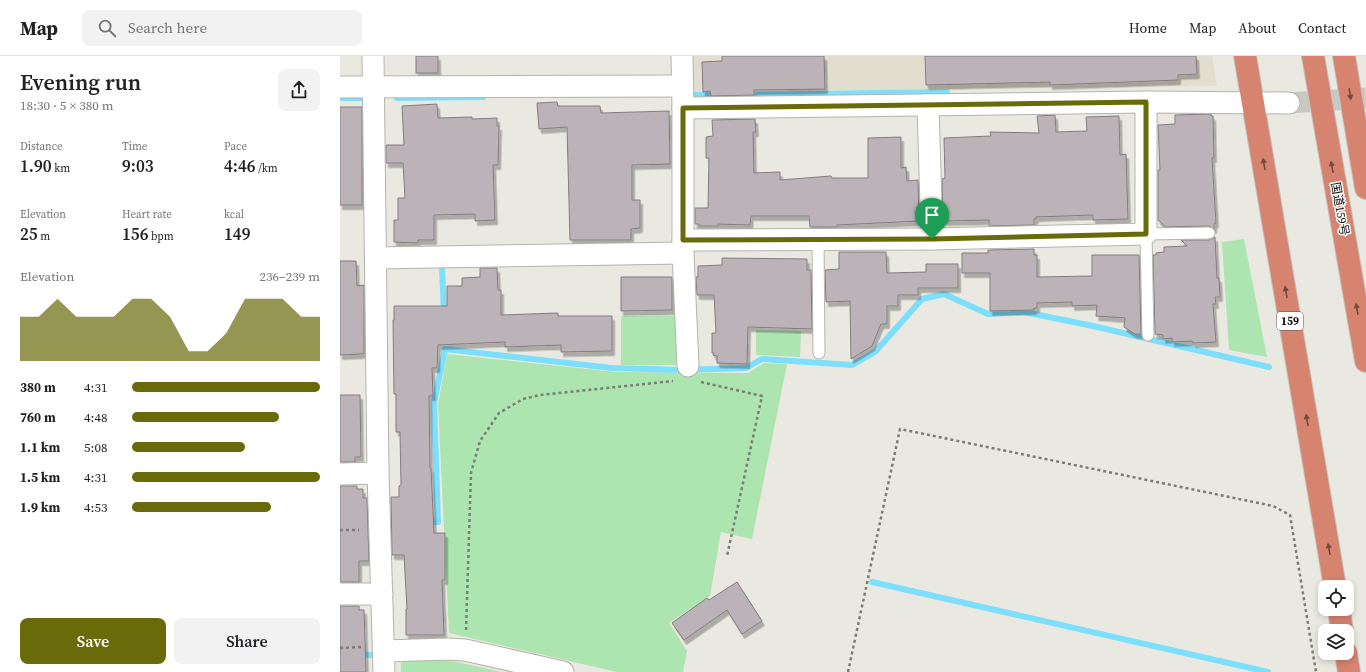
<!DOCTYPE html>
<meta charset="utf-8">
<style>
:root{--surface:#fff;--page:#f2f2f2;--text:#202124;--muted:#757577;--line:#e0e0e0;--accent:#696a09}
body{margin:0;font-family:"Source Serif 4","Noto Sans JP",serif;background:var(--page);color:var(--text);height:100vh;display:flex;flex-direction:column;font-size:15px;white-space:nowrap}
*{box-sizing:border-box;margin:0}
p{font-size:13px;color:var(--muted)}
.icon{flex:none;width:22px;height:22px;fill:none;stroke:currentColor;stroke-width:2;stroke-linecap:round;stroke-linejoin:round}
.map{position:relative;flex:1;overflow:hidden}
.sheet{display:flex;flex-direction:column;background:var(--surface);width:340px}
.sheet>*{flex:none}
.tools{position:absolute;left:978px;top:524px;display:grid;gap:8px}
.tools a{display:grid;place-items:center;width:36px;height:36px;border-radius:8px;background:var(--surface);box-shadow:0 2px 6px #0003;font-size:20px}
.pin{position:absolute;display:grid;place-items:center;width:34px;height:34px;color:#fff;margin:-41px -17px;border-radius:50% 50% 50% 0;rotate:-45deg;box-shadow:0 0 4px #0007}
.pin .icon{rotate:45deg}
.round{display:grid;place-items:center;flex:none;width:42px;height:42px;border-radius:8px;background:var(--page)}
.overview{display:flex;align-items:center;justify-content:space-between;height:68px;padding:0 20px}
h1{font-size:22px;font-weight:600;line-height:30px}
.stats{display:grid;grid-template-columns:repeat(3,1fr);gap:6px;height:68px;padding:4px 20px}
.stats div{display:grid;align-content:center}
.stats b{font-size:17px;font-weight:600}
.stats small{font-size:11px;font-weight:400}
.stats p{font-size:11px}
.chart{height:112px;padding:8px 20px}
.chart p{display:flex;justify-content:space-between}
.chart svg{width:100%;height:72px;margin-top:4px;fill:var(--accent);opacity:.7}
.action{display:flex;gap:8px;margin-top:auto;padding:8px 20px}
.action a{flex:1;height:46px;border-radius:8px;background:var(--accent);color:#fff;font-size:16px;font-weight:600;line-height:46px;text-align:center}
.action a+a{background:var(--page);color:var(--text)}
ul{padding:0 20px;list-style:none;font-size:13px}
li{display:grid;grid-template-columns:64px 48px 1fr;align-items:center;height:30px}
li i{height:10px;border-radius:5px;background:var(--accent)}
header{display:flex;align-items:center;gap:24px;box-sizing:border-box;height:56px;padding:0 20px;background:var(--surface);border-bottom:1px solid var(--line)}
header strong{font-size:19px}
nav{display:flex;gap:22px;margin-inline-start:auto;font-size:14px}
.search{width:280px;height:36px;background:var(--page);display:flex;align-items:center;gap:10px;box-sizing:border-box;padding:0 14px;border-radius:8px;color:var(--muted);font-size:15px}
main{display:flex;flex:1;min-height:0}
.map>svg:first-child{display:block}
</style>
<header>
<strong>Map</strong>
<div class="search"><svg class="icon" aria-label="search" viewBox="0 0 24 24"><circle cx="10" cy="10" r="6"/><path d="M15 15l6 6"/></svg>Search here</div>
<nav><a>Home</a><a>Map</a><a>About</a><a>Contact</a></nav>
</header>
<main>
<section class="sheet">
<div class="overview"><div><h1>Evening run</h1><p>18:30 · 5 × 380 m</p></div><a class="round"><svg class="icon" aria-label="share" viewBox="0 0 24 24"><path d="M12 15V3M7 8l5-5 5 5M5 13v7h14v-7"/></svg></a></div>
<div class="stats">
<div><p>Distance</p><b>1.90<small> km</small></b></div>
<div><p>Time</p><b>9:03</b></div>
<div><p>Pace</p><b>4:46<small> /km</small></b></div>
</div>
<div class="stats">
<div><p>Elevation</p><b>25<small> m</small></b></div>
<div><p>Heart rate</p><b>156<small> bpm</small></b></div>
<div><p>kcal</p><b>149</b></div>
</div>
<div class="chart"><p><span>Elevation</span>236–239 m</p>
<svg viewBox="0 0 160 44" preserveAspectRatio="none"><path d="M0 44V17L10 17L20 6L30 17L40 17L50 17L60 6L70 6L80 17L90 38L100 38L110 27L120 6L130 6L140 6L150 17L160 17V44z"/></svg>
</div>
<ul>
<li><b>380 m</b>4:31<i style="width:100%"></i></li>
<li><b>760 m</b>4:48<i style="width:78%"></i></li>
<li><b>1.1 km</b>5:08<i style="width:60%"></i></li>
<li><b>1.5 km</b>4:31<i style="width:100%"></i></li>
<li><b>1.9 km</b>4:53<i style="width:74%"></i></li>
</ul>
<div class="action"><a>Save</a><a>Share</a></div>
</section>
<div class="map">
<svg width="1026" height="616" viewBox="0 0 1026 616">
<defs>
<filter id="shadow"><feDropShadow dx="2.5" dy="4.5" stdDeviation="0" flood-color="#0004"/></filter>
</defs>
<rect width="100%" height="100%" fill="#eae9e1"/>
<!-- built -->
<path fill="#e1decf" d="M 352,0 L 872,0 L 877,30 L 352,36 Z"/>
<!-- green -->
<g fill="#ace5af">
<path d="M 904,183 L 927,301 L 889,294 L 882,186 Z"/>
<rect x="281" y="260" width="55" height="49"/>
<path d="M 416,274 L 461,275 L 460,301 L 416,299 Z"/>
<path d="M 107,298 L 276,316 L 408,317 L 424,307 L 447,308 L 412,483 L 381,476 L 370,540 L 329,567 L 347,595 L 343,616 L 277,616 L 109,577 L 98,349 Z"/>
<path d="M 61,601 L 94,601 L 162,616 L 61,616 Z"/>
</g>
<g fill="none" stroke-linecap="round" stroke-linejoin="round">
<!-- stream -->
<g stroke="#7edffd" stroke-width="6">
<path d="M 352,39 L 377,39"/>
<path d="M 407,39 L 607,36"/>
<path d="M 0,42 L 23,42"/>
<path d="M 57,42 L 143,41"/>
<path d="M 102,212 L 104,258"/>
<path d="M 86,466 L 98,466 L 94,347 L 105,293 L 272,312 L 339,314 L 406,312 L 422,303 L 512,309 L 535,296 L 582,243 L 604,238 L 648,258 L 684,256 L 753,270 L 929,311"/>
<path d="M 532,526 L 928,616"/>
<path d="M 18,599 L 37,599"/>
</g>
</g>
<!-- building -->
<g fill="#bbb3b8" stroke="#827c80" filter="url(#shadow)">
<rect x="76" y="0" width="22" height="17"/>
<path d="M 382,0 L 484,0 L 485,33 L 414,34 L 414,39 L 371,40 L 370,35 L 363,36 L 362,6 L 382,5 Z"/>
<path d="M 585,0 L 856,0 L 857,18 L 838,19 L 838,24 L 710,29 L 710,26 L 586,29 Z"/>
<path d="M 217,46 L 218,50 L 260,50 L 261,57 L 329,55 L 330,108 L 292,109 L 292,144 L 300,144 L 300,172 L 291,173 L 291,184 L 230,184 L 227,71 L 199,73 L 197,47 Z"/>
<path d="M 97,48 L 98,62 L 132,61 L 132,63 L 157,62 L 157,70 L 159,70 L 158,109 L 153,109 L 155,164 L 135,165 L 135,158 L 94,159 L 94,184 L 78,184 L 78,187 L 54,186 L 54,164 L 58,164 L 58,142 L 65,142 L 63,107 L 46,107 L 46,89 L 64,89 L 62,50 Z"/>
<rect x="0" y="51" width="22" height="98"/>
<path d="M 871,58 L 871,60 L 873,60 L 874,102 L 872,102 L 876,167 L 874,168 L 874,173 L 869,170 L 826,171 L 818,164 L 818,114 L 820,114 L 818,69 L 835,68 L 835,59 Z"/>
<path d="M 715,59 L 716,76 L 747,75 L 746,61 L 779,60 L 780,99 L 786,98 L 788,163 L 753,164 L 753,159 L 696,161 L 696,163 L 694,163 L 694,169 L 649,170 L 649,164 L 606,165 L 606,164 L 603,164 L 602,123 L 605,122 L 604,82 L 651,80 L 650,76 L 699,77 L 697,60 Z"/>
<path d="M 415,63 L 416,76 L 413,76 L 414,117 L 440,116 L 440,124 L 491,120 L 492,122 L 528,122 L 528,82 L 561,81 L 561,112 L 566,111 L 567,125 L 578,124 L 579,165 L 497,169 L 497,171 L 470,171 L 469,160 L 411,160 L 410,169 L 378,168 L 378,170 L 360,170 L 359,168 L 355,168 L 355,152 L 368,152 L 369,102 L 366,102 L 366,81 L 373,80 L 372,64 Z"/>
<path d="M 875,181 L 877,222 L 879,222 L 880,241 L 875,241 L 876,248 L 873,248 L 876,286 L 853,287 L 852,285 L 832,286 L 832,282 L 823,283 L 823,279 L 815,278 L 813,199 L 816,199 L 816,197 L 824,196 L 824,191 L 847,190 L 841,184 L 869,184 Z"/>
<path d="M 694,193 L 694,199 L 697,199 L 697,221 L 752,220 L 752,199 L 799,199 L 801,278 L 795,278 L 784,271 L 785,262 L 756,260 L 757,249 L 732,250 L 732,246 L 697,247 L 697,252 L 694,252 L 694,254 L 650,255 L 650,217 L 622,217 L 622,197 L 648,197 L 648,194 Z"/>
<path d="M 499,196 L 546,196 L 547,217 L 586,216 L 586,208 L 618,208 L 618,232 L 578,232 L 578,239 L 558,239 L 558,250 L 547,250 L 547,268 L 541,268 L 532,290 L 511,303 L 510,245 L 486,246 L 485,214 L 499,213 Z"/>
<path d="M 382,202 L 467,203 L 467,214 L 471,214 L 472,273 L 408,271 L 407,308 L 377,307 L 377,300 L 373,299 L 374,297 L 372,297 L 372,277 L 376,277 L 374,239 L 357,239 L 356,221 L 358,221 L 358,210 L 382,209 Z"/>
<path d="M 0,205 L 16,205 L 17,230 L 24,229 L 24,297 L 21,298 L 0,299 Z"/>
<path d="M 140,212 L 157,212 L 158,234 L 161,234 L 161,259 L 218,257 L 218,260 L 272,260 L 272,295 L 221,296 L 221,289 L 165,291 L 165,286 L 98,289 L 97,312 L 92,312 L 93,340 L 89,340 L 90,412 L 91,412 L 94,477 L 105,477 L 105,524 L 102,524 L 104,579 L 66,579 L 66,553 L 67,553 L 64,499 L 52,499 L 51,441 L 59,441 L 59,430 L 61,429 L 60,376 L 56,376 L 56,338 L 54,338 L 53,264 L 54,264 L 54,250 L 107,250 L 107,230 L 122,230 L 122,222 L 140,221 Z"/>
<path d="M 281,221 L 332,221 L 332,254 L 281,255 Z"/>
<path d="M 0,339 L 20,339 L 21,401 L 15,401 L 15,406 L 0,406 Z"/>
<path d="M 0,430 L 17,430 L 17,433 L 23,433 L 23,442 L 27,442 L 29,505 L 19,505 L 19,526 L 0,526 Z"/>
<path d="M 397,526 L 422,565 L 402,578 L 387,554 L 344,584 L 332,567 L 367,542 L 369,544 Z"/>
<path d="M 0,550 L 19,550 L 19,554 L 24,554 L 26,616 L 0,616 Z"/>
</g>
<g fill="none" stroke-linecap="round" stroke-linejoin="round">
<!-- street-tunnel -->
<path stroke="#c9c8c1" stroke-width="21" stroke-dasharray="21 10" stroke-linecap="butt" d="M 949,47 L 1026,42"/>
<defs>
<g id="lane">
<path d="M 478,184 L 479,297"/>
<path d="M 808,279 L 806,178 L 869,177"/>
</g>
<g id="street">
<path d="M 33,0 L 38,417 L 44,616"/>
<path d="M 342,0 L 343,52 L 343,197 L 348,310"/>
<path d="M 0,31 L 342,30"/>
<path d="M 588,49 L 592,183"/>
<path d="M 343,52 L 806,46 L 949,47"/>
<path d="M 343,184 L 592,183 L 806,178 L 806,46"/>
<path d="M 36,202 L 343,197"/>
<path d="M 0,418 L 38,417"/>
<path d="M 0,538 L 42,538"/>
<path d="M 44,595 L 108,593 L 125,594 L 223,616"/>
</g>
<g id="highway">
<path d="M 905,0 L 995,531"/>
<path d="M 973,0 L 1026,305"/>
<path d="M 1004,0 L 1026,132"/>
<path d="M 999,553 L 1002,575"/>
<path d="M 1006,597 L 1009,616"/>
</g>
</defs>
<!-- lane casing -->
<use href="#lane" stroke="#b5b4ac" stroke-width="13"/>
<!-- street casing -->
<use href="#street" stroke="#b5b4ac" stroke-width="23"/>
<!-- highway casing -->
<use href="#highway" stroke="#c5c5c5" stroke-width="24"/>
<!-- path -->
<g stroke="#7d7c77" stroke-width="2.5" stroke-dasharray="3 3" stroke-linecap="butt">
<path d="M 361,326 L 422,340 L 387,500"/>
<path d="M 0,474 L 19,474"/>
<path d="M 126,574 L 131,417 L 140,385 L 159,357 L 183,343 L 200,339 L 333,325"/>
<path d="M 0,592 L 23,591"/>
<path d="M 508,616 L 560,373 L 933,450 L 950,459 L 976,616"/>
</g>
<!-- lane -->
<use href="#lane" stroke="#fff" stroke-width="11"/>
<!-- street -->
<use href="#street" stroke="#fff" stroke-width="21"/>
<!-- highway -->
<use href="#highway" stroke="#d6846f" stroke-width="22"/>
</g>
<!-- one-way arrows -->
<defs><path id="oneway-solid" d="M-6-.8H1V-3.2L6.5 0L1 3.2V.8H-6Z"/></defs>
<g fill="#72493e">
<use href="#oneway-solid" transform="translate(1010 38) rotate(81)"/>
<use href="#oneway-solid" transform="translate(924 108) rotate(-100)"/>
<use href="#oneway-solid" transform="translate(992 111) rotate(-100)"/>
<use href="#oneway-solid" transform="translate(946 236) rotate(-100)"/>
<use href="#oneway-solid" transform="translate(1017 253) rotate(-100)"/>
<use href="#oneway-solid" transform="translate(967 364) rotate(-100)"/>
<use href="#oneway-solid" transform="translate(989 493) rotate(-100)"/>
</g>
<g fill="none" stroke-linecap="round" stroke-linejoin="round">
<defs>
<path id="route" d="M 806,46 L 806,178 L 592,183 L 343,184 L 343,52 Z"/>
</defs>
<!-- route casing -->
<use href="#route" stroke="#fff" stroke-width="8"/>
<!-- route -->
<use href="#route" stroke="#696a09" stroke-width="5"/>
</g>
<g text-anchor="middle" stroke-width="3" stroke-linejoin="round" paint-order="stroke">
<!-- shield labels -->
<rect fill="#fff" stroke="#575655" stroke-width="1" x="937" y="256" width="26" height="18" rx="3"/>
<g font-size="11" font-weight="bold" fill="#0f0e0c">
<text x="950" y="269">159</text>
</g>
<!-- street labels -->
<g font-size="12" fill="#0f0e0c" stroke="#fff">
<text transform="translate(1000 153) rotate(80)" y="4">国道159号</text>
</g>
</g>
</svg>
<div class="tools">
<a><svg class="icon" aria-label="locate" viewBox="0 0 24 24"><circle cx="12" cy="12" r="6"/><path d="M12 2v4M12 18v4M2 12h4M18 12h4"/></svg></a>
<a><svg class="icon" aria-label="layers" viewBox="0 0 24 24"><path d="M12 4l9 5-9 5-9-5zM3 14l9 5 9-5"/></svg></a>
</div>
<div class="pin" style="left:592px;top:183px;background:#1e9e55"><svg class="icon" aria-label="arrive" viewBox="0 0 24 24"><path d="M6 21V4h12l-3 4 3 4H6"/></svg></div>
</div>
</main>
